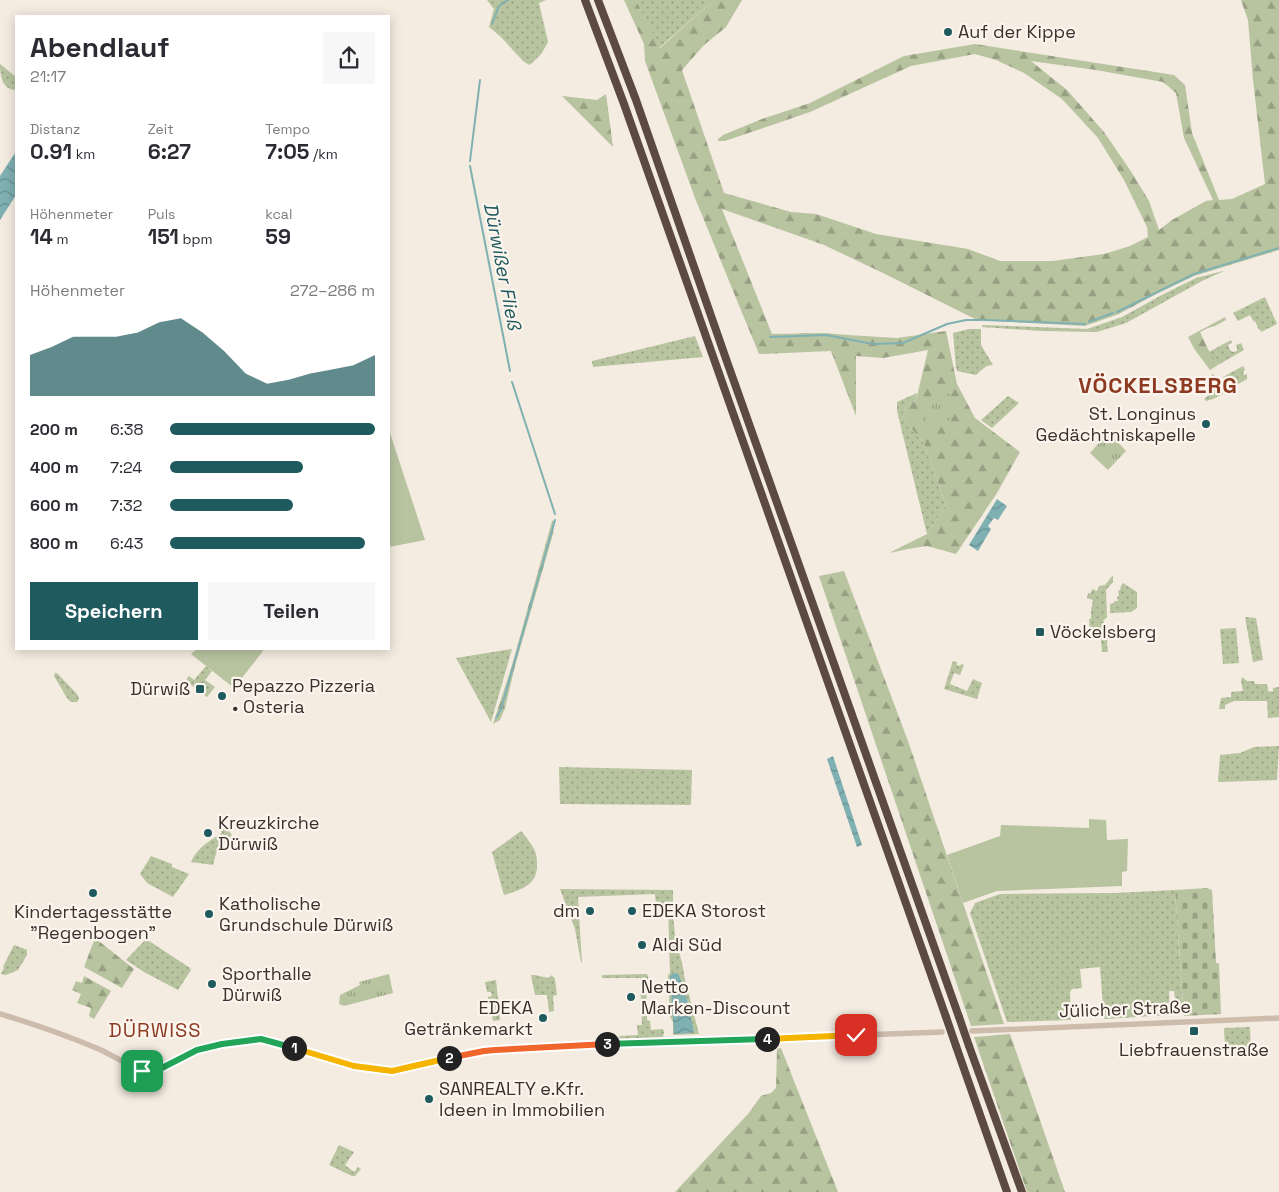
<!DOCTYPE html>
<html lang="de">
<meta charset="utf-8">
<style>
:root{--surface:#fff;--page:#f7f7f7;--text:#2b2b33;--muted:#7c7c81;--accent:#1f5a5e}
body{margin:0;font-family:"Space Grotesk",sans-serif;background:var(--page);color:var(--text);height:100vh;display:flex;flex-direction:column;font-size:19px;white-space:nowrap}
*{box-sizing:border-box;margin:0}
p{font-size:16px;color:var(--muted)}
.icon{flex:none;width:28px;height:28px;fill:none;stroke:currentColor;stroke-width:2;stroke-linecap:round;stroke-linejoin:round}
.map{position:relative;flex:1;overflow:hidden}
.drawer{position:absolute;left:15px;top:15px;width:375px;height:635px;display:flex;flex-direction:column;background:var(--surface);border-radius:0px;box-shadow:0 2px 12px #0003}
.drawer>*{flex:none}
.pin{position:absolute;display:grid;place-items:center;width:42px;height:42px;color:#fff;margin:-21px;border-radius:10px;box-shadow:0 2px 8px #0006}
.km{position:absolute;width:25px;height:25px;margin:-12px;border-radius:50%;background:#222;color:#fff;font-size:14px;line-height:25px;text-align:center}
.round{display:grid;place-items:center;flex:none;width:52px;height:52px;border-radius:0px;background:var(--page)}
.summary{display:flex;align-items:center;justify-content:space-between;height:85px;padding:0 15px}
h1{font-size:28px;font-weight:800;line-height:38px}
.stats{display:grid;grid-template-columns:repeat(3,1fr);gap:8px;height:85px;padding:5px 15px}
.stats div{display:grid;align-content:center}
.stats b{font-size:21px;font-weight:800}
.stats small{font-size:14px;font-weight:400}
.stats p{font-size:14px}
.chart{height:140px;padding:10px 15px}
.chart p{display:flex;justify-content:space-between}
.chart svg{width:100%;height:90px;margin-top:5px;fill:var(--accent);opacity:.7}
.action{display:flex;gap:10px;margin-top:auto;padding:10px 15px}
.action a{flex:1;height:58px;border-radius:0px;background:var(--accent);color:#fff;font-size:20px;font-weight:800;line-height:58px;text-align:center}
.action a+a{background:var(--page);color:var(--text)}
ul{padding:0 15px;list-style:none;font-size:16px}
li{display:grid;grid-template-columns:80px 60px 1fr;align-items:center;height:38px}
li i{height:12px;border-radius:6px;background:var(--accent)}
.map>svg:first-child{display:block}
</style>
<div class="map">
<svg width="1279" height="1192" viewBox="0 0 1279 1192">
<defs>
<pattern id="grass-dots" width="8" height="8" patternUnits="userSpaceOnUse" patternTransform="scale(1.25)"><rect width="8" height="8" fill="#b8c4a0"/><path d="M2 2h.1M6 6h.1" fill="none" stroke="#97a083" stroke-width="1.8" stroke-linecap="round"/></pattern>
<pattern id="forest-firs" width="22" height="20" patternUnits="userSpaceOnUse" patternTransform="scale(1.25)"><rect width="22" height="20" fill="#b8c4a0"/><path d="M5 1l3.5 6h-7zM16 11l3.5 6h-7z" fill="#97a083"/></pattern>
<pattern id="cemetery-stones" width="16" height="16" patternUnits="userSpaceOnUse" patternTransform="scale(1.25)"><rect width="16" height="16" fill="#b8c4a0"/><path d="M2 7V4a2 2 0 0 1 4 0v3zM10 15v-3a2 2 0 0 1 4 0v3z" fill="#97a083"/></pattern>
<pattern id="park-tufts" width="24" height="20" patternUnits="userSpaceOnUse" patternTransform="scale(1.25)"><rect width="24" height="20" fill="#b8c4a0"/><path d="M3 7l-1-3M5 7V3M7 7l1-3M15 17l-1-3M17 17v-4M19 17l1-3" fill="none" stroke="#97a083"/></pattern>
<pattern id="water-waves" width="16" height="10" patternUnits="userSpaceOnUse" patternTransform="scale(1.25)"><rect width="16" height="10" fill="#7fb0b2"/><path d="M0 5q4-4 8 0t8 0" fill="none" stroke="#699091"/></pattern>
</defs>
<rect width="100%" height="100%" fill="#f4ebe1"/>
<!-- grass -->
<g fill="url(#grass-dots)">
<path d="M 487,0 L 546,0 L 539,3 L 548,42 C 543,52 539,58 529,65 L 523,61 L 501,37 L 489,27 L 494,9 Z"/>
<path d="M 636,0 L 714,0 L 713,1 L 659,48 Z"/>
<path d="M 0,64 L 16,77 L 16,90 C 2,90 0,75 0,64 Z"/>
<path d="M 1223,271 L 1224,271 L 1202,281 L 1126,323 L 1097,332 L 1041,331 L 982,327 L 982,325 L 1087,329 L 1122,317 L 1160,296 L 1196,278 Z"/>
<path d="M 1265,297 L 1277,324 L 1261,332 L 1260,329 L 1259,330 L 1255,321 L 1254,322 L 1250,315 L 1238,321 L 1233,313 Z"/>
<path d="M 969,329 L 981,329 L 981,345 L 993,365 C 985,365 982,370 976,375 L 957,371 L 956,368 L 953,333 Z"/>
<path d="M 695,336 L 703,357 L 593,367 L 592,361 Z"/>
<path d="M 1231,340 L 1232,343 L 1228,345 L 1230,350 L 1233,352 L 1237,351 L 1237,348 L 1236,345 L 1241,343 L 1244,350 L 1218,365 L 1209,352 Z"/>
<path d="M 1243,366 L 1245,370 L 1243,372 L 1244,375 L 1247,374 L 1247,379 L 1231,388 L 1227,379 L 1224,379 L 1223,377 Z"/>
<path d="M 1213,374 L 1218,379 L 1215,382 L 1216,384 L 1220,381 L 1224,387 L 1221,390 L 1223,394 L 1213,399 L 1206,401 L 1204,399 L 1214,391 L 1209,386 L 1206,386 L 1203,383 L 1203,380 L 1206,378 L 1207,379 Z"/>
<path d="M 917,393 L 916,400 L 906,406 L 903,414 L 904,420 L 924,443 L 946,505 L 927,534 L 897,411 L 897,402 Z"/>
<path d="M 1008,396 L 1019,403 L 992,428 L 981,420 Z"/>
<path d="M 1113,575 L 1113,582 L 1106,590 L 1107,617 L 1103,621 L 1105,625 L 1108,628 L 1107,644 L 1108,652 L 1102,652 L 1101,638 L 1103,637 L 1103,629 L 1097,629 L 1096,631 L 1090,632 L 1089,619 L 1091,619 L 1091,611 L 1093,600 L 1087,598 L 1088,593 L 1091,593 L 1092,589 L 1097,591 L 1099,586 L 1105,585 Z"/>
<path d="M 1123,583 L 1137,592 L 1137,608 L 1131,612 L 1110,613 L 1110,604 L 1114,603 L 1114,601 L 1118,601 L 1117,597 L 1119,596 L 1118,591 L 1120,590 L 1121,586 Z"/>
<path d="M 1245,617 L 1256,618 L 1263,660 L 1253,662 Z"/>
<path d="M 1236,628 L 1239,663 L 1223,664 L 1220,629 Z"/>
<path d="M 512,649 L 491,722 L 456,658 Z"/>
<path d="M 953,661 L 957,662 L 957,665 L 960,666 L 961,664 L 964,665 L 960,675 L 954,673 L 950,684 L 967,691 L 973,679 L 982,683 L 977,699 L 944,689 Z"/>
<path d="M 206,666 L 212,671 L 205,680 L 215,687 L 207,697 L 186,681 L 189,676 L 194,680 Z"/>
<path d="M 55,673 L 57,673 L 77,694 L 79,699 L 77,702 L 71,702 L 67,698 L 54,676 Z"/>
<path d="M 1242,677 L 1247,681 L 1254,681 L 1255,684 L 1267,684 L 1268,691 L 1273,692 L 1273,688 L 1279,687 L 1279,717 L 1268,718 L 1267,701 L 1234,701 L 1225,705 L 1225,709 L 1219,709 L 1221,698 L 1231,697 L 1231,692 L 1243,691 L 1241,681 Z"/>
<path d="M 1279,746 L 1277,780 L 1218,782 L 1220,755 L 1240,753 L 1254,747 Z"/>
<path d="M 559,767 L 692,770 L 691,805 L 560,804 Z"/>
<path d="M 221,821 L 232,835 L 217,850 L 213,865 L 191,862 C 197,848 209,841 222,833 L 217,825 Z"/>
<path d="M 521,831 C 526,837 532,844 535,851 C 537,856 537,861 537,867 C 536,886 520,890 504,895 L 492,852 Z"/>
<path d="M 151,856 L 172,864 L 172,867 L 189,874 L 173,897 L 147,883 L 140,874 Z"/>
<path d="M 560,889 L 673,890 C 673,905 673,920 675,935 C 677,949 683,961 684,975 L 699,1034 L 673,1035 L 673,1022 L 670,1017 L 668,974 L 670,974 L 668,904 L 656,905 L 655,894 L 578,897 L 582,963 L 581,962 L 575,929 Z"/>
<path d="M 1175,890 L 1183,1004 L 1176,1005 L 1174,991 L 1169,991 L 1170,1015 L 1104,1019 L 1100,967 L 1080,969 L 1082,988 L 1072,989 L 1070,992 L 1071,1020 L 1007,1022 L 970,913 L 975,903 L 1000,894 L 1115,893 Z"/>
<path d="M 146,939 L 190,968 L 191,970 L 178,990 L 144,972 L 126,960 Z"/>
<path d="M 14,945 L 25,949 L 27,950 L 27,955 L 18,970 L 6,975 L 1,974 L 4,968 L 3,967 Z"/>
<path d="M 647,974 L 649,979 L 646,980 L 647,1020 L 650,1021 L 651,1030 L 663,1029 L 664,1032 L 663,1037 L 620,1039 L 619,1036 L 638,1035 L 637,1025 L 642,1025 L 640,978 L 602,978 L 602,975 Z"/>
<path d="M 531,975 L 535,975 L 548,978 L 552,975 L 555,979 L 557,995 L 553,996 L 554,1011 L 549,1012 L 547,995 L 535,995 Z"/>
<path d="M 496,980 L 500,1020 L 493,1021 L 488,997 L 492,996 L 491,992 L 487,992 L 485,982 Z"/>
<path d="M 1250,1027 L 1251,1056 L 1235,1056 L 1235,1047 L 1225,1047 L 1224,1028 Z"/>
<path d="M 339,1145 L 354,1152 L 345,1165 L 354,1172 L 358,1167 L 361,1169 L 355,1176 L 352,1176 L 329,1165 Z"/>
</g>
<!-- forest -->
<g fill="url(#forest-firs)" fill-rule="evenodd">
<path d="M 624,0 L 636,0 L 660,48 L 714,0 L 742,0 L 726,27 L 704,45 L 682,70 L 724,193 L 791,212 L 816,214 L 876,234 L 968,249 L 1000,261 L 1053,261 L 1104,254 L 1130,246 L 1148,237 L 1147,227 L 1124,180 L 1098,138 L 1062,99 L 1024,73 L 996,60 L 975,54 L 911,66 L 810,112 L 725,141 L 718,141 L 718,139 L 723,135 L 762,119 L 810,103 L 904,56 L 975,44 L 1174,75 L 1185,85 L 1192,133 L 1219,200 L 1232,199 L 1265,184 L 1253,80 L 1248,20 L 1241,0 L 1279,0 L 1279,250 L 1194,276 L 1158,293 L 1119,314 L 1085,326 L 977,320 L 883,273 L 824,245 L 722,209 L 772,334 L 822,333 L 848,335 L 897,338 L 946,331 L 957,384 L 975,418 L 1020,452 L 997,493 L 956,554 L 927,546 L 908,549 L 889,553 L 927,534 L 946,505 L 924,443 L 904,420 L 903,414 L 906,406 L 916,400 L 928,350 L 883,358 L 856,356 L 856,416 L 831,351 L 759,354 L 695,198 L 645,61 L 644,44 ZM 1031,61 L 1096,70 L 1163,82 L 1176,93 L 1184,138 L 1213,200 L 1206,201 L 1172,220 L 1159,230 L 1149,201 L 1132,173 L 1104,132 L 1067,90 Z"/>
<path d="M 606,94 L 613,147 L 562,96 L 597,100 Z"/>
<path d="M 1225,317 L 1226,320 L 1215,326 L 1208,328 L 1200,332 L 1209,351 L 1218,365 L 1210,370 L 1195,350 L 1188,337 Z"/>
<path d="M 555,520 L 553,534 L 515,666 L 505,708 L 500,720 L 493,724 L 512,665 L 552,521 Z"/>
<path d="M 844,571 L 908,741 L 1004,1024 L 971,1026 L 819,576 Z"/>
<path d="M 95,938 L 134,969 L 122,988 L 84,967 Z"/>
<path d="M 84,976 L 111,991 L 94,1019 L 89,1016 L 91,1008 L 77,1003 L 81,994 L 72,990 L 76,981 L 82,983 Z"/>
<path d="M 1010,1034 L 1065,1192 L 1027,1192 L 974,1037 Z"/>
<path d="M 781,1048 L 838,1192 L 675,1192 L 748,1114 L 761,1096 L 771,1093 L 776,1088 L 777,1049 Z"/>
</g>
<!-- cemetery -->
<path fill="url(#cemetery-stones)" d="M 1207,888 L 1212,890 L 1216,963 L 1219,963 L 1221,1014 L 1184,1016 L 1175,890 Z"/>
<!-- park -->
<g fill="url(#park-tufts)">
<path d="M 950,393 L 951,420 L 927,426 L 918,408 L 924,403 Z"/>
<path d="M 1110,434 L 1126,451 L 1108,470 L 1090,453 L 1106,435 Z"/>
<path d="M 389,974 L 393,993 L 344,1006 L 339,1004 L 340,995 L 360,985 L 359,982 Z"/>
</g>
<!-- garden -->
<g fill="#b8c4a0">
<path d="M 389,430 L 425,540 L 389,547 Z"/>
<path d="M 197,649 L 261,649 L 263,651 L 234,688 L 191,654 Z"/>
<path d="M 1089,819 L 1106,820 L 1107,840 L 1128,839 L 1127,871 L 1122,872 L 1122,886 L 997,891 L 963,903 L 947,855 L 1000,836 L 1001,825 L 1089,828 Z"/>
</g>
<!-- water -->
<g fill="url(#water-waves)">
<path d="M 15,153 L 16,154 L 16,195 L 0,220 L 0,176 Z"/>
<path d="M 997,499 L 1007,506 L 998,520 L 994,518 L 988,526 L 991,529 L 978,551 L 969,545 Z"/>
<path d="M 833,756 L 862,845 L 857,847 L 827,759 Z"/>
<path d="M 677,973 L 679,975 L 687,1000 L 694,1032 L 689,1033 L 674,1034 L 670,976 L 672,974 Z"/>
</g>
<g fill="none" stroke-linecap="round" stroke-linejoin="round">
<!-- stream -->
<g stroke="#7fb0b2" stroke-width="2">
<path d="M 492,24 L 499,6 L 508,0"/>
<path d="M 470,161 L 480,80"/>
<path d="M 470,166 L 510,371"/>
<path d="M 1117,312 L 1194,274 L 1279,248"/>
<path d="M 984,320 L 1085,324"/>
<path d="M 1089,322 L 1113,313"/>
<path d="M 770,337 L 826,335 L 873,344 L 903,343 L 947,324 L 966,320 L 982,320"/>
<path d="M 512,382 L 555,514"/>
<path d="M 496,718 L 501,709 L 555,520"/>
</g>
<!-- minor -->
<g stroke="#cdbbac" stroke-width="5.5">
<path d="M 0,1014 C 34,1024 68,1036 101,1050 C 112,1055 139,1072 149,1072 C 161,1073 173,1062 184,1057 C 204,1047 246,1036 269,1040 L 354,1066 L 392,1071 L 467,1054 L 495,1049 L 592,1045 L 942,1032"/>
<path d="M 972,1031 L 1279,1018"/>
</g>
<!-- highway -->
<g stroke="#5c4a42" stroke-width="8">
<path d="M 585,0 L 624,104 L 946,1017"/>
<path d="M 598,0 L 636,100 L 725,356 L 959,1017"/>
<path d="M 956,1046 L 1007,1192"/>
<path d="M 969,1046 L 1022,1192"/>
</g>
<!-- highway-bridge -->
<g stroke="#5c4a42" stroke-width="8">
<path d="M 946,1017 L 956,1046"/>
<path d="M 959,1017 L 969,1046"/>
</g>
</g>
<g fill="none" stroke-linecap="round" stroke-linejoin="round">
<defs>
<path id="split-1" d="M 142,1071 L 151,1072 L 156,1071 L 197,1050 L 222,1044 L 261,1039 L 294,1048"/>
<path id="split-2" d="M 294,1048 L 354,1066 L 392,1071 L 449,1058"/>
<path id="split-3" d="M 449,1058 L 484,1051 L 495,1050 L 607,1044"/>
<path id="split-4" d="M 607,1044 L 767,1039"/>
<path id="split-5" d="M 767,1039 L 856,1035"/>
</defs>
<!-- split-1 casing -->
<use href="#split-1" stroke="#fff" stroke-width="10"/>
<!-- split-2 casing -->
<use href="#split-2" stroke="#fff" stroke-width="10"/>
<!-- split-3 casing -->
<use href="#split-3" stroke="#fff" stroke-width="10"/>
<!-- split-4 casing -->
<use href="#split-4" stroke="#fff" stroke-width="10"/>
<!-- split-5 casing -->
<use href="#split-5" stroke="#fff" stroke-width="10"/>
<!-- split-1 -->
<use href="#split-1" stroke="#22a559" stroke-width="6"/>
<!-- split-2 -->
<use href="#split-2" stroke="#f5b400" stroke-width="6"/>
<!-- split-3 -->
<use href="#split-3" stroke="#f0652b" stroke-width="6"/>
<!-- split-4 -->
<use href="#split-4" stroke="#22a559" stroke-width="6"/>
<!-- split-5 -->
<use href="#split-5" stroke="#f5b400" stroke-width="6"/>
</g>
<!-- markers -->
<g fill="#1f5a5e" stroke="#fbf5ee" stroke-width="2">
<circle cx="948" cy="32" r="5"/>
<circle cx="1206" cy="424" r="5"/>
<rect x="1035" y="627" width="10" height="10" rx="2.5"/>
<rect x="195" y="684" width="10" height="10" rx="2.5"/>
<circle cx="222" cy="696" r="5"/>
<circle cx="208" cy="833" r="5"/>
<circle cx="93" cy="893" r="5"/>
<circle cx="590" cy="911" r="5"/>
<circle cx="632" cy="911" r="5"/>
<circle cx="209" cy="914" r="5"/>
<circle cx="642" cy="945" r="5"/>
<circle cx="212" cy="984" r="5"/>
<circle cx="631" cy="997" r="5"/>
<circle cx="543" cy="1018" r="5"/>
<rect x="1189" y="1026" width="10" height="10" rx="2.5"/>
<circle cx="429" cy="1099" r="5"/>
</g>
<g text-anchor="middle" stroke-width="4.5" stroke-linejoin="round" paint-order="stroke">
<!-- poi labels -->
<g font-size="18" fill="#3b302b" stroke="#fbf5ee" text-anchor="start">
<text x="958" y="38">Auf der Kippe</text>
<text x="1196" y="420" text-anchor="end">St. Longinus<tspan x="1196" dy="21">Gedächtniskapelle</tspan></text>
<text x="1050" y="638">Vöckelsberg</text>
<text x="232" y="692">Pepazzo Pizzeria<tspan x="232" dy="21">• Osteria</tspan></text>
<text x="190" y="695" text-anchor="end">Dürwiß</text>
<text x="218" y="829">Kreuzkirche<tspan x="218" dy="21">Dürwiß</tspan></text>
<text x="219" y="910">Katholische<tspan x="219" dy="21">Grundschule Dürwiß</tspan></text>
<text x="580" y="917" text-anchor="end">dm</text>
<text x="642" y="917">EDEKA Storost</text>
<text x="93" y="918" text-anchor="middle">Kindertagesstätte<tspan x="93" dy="21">"Regenbogen"</tspan></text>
<text x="652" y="951">Aldi Süd</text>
<text x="222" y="980">Sporthalle<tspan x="222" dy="21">Dürwiß</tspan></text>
<text x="641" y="993">Netto<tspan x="641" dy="21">Marken-Discount</tspan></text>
<text x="533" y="1014" text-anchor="end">EDEKA<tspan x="533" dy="21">Getränkemarkt</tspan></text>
<text x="1194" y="1056" text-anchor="middle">Liebfrauenstraße</text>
<text x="439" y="1095">SANREALTY e.Kfr.<tspan x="439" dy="21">Ideen in Immobilien</tspan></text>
</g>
<!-- street labels -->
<g font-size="18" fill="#3b302b" stroke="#fbf5ee">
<text transform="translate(1125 1009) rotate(-2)" y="6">Jülicher Straße</text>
</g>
<!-- water labels -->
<g font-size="19" font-style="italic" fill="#1f5a5e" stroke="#fbf5ee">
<text transform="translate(503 266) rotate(79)" y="7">Dürwißer Fließ</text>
</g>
<!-- quarter labels -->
<g font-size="20" letter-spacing="1" fill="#8c3b22" stroke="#fbf5ee">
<text x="155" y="1037">DÜRWISS</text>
</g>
<!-- district labels -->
<g font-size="22" font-weight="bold" letter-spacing="1" fill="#8c3b22" stroke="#fbf5ee">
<text x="1158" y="393">VÖCKELSBERG</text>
</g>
</g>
</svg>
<div class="pin" style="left:142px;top:1071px;background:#1e9e55"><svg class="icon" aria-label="arrive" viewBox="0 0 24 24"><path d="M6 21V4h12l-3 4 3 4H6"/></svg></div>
<div class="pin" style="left:856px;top:1035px;background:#d93025"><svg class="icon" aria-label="check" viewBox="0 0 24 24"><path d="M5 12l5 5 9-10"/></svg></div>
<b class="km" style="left:294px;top:1048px">1</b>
<b class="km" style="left:449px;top:1058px">2</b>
<b class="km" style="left:607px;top:1044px">3</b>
<b class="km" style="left:767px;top:1039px">4</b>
<section class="drawer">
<div class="summary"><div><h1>Abendlauf</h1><p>21:17</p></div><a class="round"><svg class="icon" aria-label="share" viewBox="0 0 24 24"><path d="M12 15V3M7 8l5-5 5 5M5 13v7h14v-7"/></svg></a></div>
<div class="stats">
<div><p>Distanz</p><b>0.91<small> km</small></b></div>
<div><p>Zeit</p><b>6:27</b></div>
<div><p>Tempo</p><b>7:05<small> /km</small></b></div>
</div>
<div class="stats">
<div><p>Höhenmeter</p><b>14<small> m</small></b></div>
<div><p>Puls</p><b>151<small> bpm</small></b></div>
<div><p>kcal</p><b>59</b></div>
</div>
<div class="chart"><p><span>Höhenmeter</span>272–286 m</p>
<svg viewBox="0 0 160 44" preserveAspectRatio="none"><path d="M0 44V24L10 20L20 15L30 15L40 15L50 13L60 8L70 6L80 13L90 22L100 33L110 38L120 36L130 33L140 31L150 29L160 24V44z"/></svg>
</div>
<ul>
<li><b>200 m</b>6:38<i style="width:100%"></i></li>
<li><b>400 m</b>7:24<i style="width:65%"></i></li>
<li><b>600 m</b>7:32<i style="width:60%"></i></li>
<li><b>800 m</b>6:43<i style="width:95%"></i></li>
</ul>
<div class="action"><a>Speichern</a><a>Teilen</a></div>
</section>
</div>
